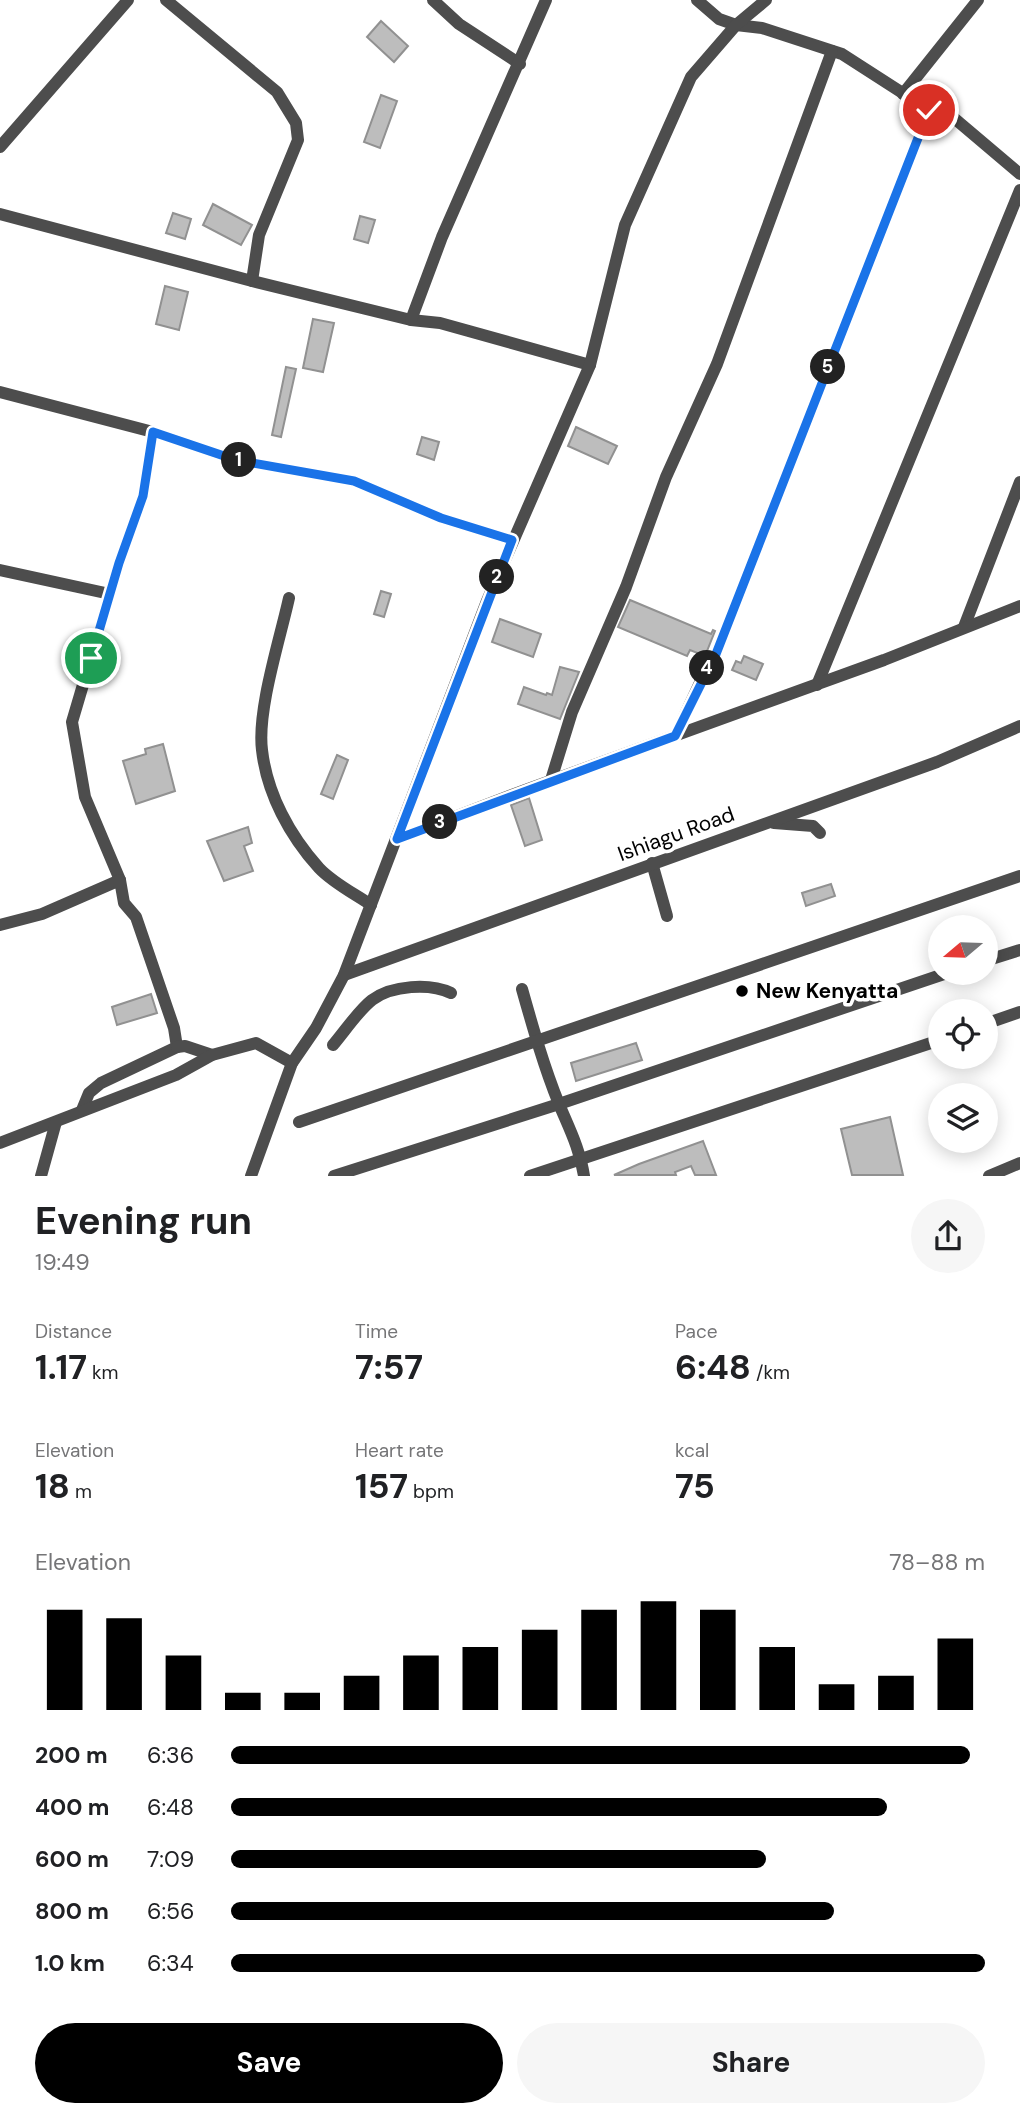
<!DOCTYPE html>
<meta charset="utf-8">
<style>
:root{--surface:#fff;--page:#f6f6f6;--text:#202124;--muted:#757577;--accent:#000}
body{margin:0;font-family:"DM Sans",sans-serif;background:var(--page);color:var(--text);height:100vh;display:flex;flex-direction:column;font-size:26px;white-space:nowrap}
*{box-sizing:border-box;margin:0}
p{font-size:23px;color:var(--muted)}
.icon{flex:none;width:38px;height:38px;fill:none;stroke:currentColor;stroke-width:2;stroke-linecap:round;stroke-linejoin:round}
.map{position:relative;height:1176px;overflow:hidden}
.details{display:flex;flex-direction:column;background:var(--surface);flex:1}
.details>*{flex:none}
.needle{width:46px;rotate:251deg}
.fabs{position:absolute;left:928px;top:915px;display:grid;gap:14px}
.fabs a{display:grid;place-items:center;width:70px;height:70px;border-radius:50%;background:var(--surface);box-shadow:0 4px 18px #0003;font-size:35px}
.pin{position:absolute;display:grid;place-items:center;width:60px;height:60px;color:#fff;margin:-30px;border:4px solid #fff;border-radius:50%;box-shadow:0 2px 7px #0007}
.km{position:absolute;width:35px;height:35px;margin:-18px;border-radius:50%;background:#222;color:#fff;font-size:19px;line-height:35px;text-align:center}
.round{display:grid;place-items:center;flex:none;width:74px;height:74px;border-radius:37px;background:var(--page)}
.headline{display:flex;align-items:center;justify-content:space-between;height:119px;padding:0 35px}
h1{font-size:38px;font-weight:700;line-height:52px}
.stats{display:grid;grid-template-columns:repeat(3,1fr);gap:10px;height:119px;padding:7px 35px}
.stats div{display:grid;align-content:center}
.stats b{font-size:35px;font-weight:700}
.stats small{font-size:19px;font-weight:400}
.stats p{font-size:19px}
.chart{height:196px;padding:14px 35px}
.chart p{display:flex;justify-content:space-between}
.chart svg{width:100%;height:126px;margin-top:7px;stroke:var(--accent);stroke-width:6}
.button{display:flex;gap:14px;margin-top:auto;padding:14px 35px}
.button a{flex:1;height:80px;border-radius:42px;background:var(--accent);color:#fff;font-size:28px;font-weight:700;line-height:80px;text-align:center}
.button a+a{background:var(--page);color:var(--text)}
ul{padding:0 35px;list-style:none;font-size:23px}
li{display:grid;grid-template-columns:112px 84px 1fr;align-items:center;height:52px}
li i{height:18px;border-radius:9px;background:var(--accent)}
.map>svg:first-child{display:block}
</style>
<div class="map">
<svg width="1020" height="1176" viewBox="0 0 1020 1176">
<rect width="100%" height="100%" fill="#fff"/>
<!-- building -->
<g fill="#bdbdbd" stroke="#919191" stroke-width="2">
<path d="M 381,21 L 408,46 L 394,62 L 367,37 Z"/>
<path d="M 381,95 L 397,101 L 380,148 L 364,142 Z"/>
<path d="M 213,204 L 252,225 L 241,245 L 203,225 Z"/>
<path d="M 173,213 L 191,219 L 185,239 L 166,233 Z"/>
<path d="M 360,216 L 375,220 L 368,243 L 354,239 Z"/>
<path d="M 165,286 L 188,292 L 179,330 L 156,324 Z"/>
<path d="M 313,319 L 334,323 L 323,372 L 303,368 Z"/>
<path d="M 286,367 L 296,369 L 281,437 L 272,435 Z"/>
<path d="M 576,427 L 617,446 L 608,464 L 568,446 Z"/>
<path d="M 422,437 L 439,442 L 434,460 L 417,454 Z"/>
<path d="M 381,591 L 391,594 L 384,617 L 374,614 Z"/>
<path d="M 630,600 L 711,634 L 713,630 L 715,631 L 705,656 L 690,650 L 687,656 L 618,627 Z"/>
<path d="M 500,619 L 541,634 L 533,657 L 492,642 Z"/>
<path d="M 744,656 L 763,664 L 756,680 L 732,670 L 736,661 L 741,663 Z"/>
<path d="M 560,667 L 579,672 L 560,719 L 518,704 L 524,687 L 546,695 L 547,693 L 552,695 Z"/>
<path d="M 163,744 L 175,791 L 136,804 L 123,761 L 146,754 L 145,749 Z"/>
<path d="M 337,755 L 348,760 L 333,799 L 321,794 Z"/>
<path d="M 529,798 L 542,840 L 525,846 L 511,805 Z"/>
<path d="M 248,827 L 252,843 L 244,846 L 253,871 L 224,881 L 207,841 Z"/>
<path d="M 831,884 L 835,896 L 806,906 L 802,893 Z"/>
<path d="M 151,994 L 157,1013 L 117,1025 L 112,1007 Z"/>
<path d="M 636,1043 L 642,1060 L 576,1081 L 571,1063 Z"/>
<path d="M 890,1117 L 903,1175 L 852,1175 L 841,1129 Z"/>
<path d="M 703,1141 L 716,1175 L 695,1175 L 691,1166 L 675,1172 L 676,1175 L 614,1175 L 639,1164 Z"/>
</g>
<g fill="none" stroke-linecap="round" stroke-linejoin="round">
<!-- minor -->
<g stroke="#4d4d4d" stroke-width="12">
<path d="M 166,0 L 277,92 L 296,123 L 298,140 L 259,235 L 252,281"/>
<path d="M 433,0 L 459,24 L 520,64"/>
<path d="M 697,0 L 719,19 L 736,25 L 762,28 L 842,54 L 929,110 L 948,113 L 1020,174"/>
<path d="M 903,94 L 978,0"/>
<path d="M 0,147 L 128,0"/>
<path d="M 0,214 L 252,281 L 411,320 L 440,323 L 590,365"/>
<path d="M 411,320 L 442,237 L 546,0"/>
<path d="M 0,392 L 153,432 L 236,460 L 354,481 L 441,518 L 512,540"/>
<path d="M 0,570 L 110,594"/>
<path d="M 289,598 C 280,639 257,710 262,750 C 267,794 290,836 319,868 C 333,883 355,894 371,905"/>
<path d="M 964,627 L 1020,482"/>
<path d="M 817,685 L 1020,190"/>
<path d="M 675,736 L 705,672 L 716,654 L 929,110"/>
<path d="M 551,780 L 572,712 L 626,587 L 666,477 L 717,364 L 832,51"/>
<path d="M 774,823 L 813,826 L 820,833"/>
<path d="M 397,839 L 525,790 L 884,660 L 1020,606"/>
<path d="M 652,863 L 667,916"/>
<path d="M 120,880 L 85,797 L 72,722 L 119,563 L 143,496 L 153,432"/>
<path d="M 0,925 L 42,914 L 120,880 L 124,903 L 136,917 L 174,1028 L 177,1047 L 101,1083 L 89,1093 L 82,1110"/>
<path d="M 985,961 L 1020,950"/>
<path d="M 344,975 L 937,762 L 1020,726"/>
<path d="M 522,989 C 533,1028 544,1067 559,1104 C 569,1128 580,1149 584,1176"/>
<path d="M 985,1024 L 1020,1012"/>
<path d="M 333,1045 C 345,1031 358,1011 372,1000 C 392,985 430,983 451,993"/>
<path d="M 177,1047 L 185,1046 L 212,1055"/>
<path d="M 299,1122 L 1020,876"/>
<path d="M 0,1143 L 176,1075 L 212,1055 L 256,1043 L 292,1063"/>
<path d="M 41,1176 L 56,1122"/>
<path d="M 251,1176 L 292,1063 L 316,1028 L 344,975 L 487,601 L 590,365 L 625,225 L 691,77 L 736,25 L 766,0"/>
<path d="M 334,1176 L 559,1104 L 947,973"/>
<path d="M 530,1176 L 940,1040"/>
<path d="M 989,1176 L 1020,1163"/>
</g>
</g>
<g fill="none" stroke-linecap="round" stroke-linejoin="round">
<defs>
<path id="route" d="M 91,658 L 119,563 L 143,496 L 153,432 L 236,460 L 354,481 L 441,518 L 512,540 L 397,839 L 675,736 L 716,654 L 929,110"/>
</defs>
<!-- route casing -->
<use href="#route" stroke="#fff" stroke-width="14"/>
<!-- route -->
<use href="#route" stroke="#1a73e8" stroke-width="9"/>
</g>
<!-- markers -->
<circle fill="#000" stroke="#fff" stroke-width="2.5" cx="742" cy="991" r="7"/>
<g text-anchor="middle" stroke-width="7" stroke-linejoin="round" paint-order="stroke">
<!-- street labels -->
<g font-size="21" fill="#000" stroke="#fff">
<text transform="translate(676 834) rotate(-20)" y="7">Ishiagu Road</text>
</g>
<!-- poi labels -->
<g font-size="21" font-weight="bold" fill="#000" stroke="#fff" text-anchor="start">
<text x="756" y="998">New Kenyatta</text>
</g>
</g>
</svg>
<div class="fabs">
<a><svg class="needle" viewBox="-14 -14 28 28"><path d="M0-13l5 13h-10z" fill="#e53935"/><path d="M0 13l5-13h-10z" fill="#757577"/></svg></a>
<a><svg class="icon" aria-label="locate" viewBox="0 0 24 24"><circle cx="12" cy="12" r="6"/><path d="M12 2v4M12 18v4M2 12h4M18 12h4"/></svg></a>
<a><svg class="icon" aria-label="layers" viewBox="0 0 24 24"><path d="M12 4l9 5-9 5-9-5zM3 14l9 5 9-5"/></svg></a>
</div>
<div class="pin" style="left:91px;top:658px;background:#1e9e55"><svg class="icon" aria-label="arrive" viewBox="0 0 24 24"><path d="M6 21V4h12l-3 4 3 4H6"/></svg></div>
<div class="pin" style="left:929px;top:110px;background:#d93025"><svg class="icon" aria-label="check" viewBox="0 0 24 24"><path d="M5 12l5 5 9-10"/></svg></div>
<b class="km" style="left:239px;top:460px">1</b>
<b class="km" style="left:497px;top:577px">2</b>
<b class="km" style="left:440px;top:822px">3</b>
<b class="km" style="left:707px;top:668px">4</b>
<b class="km" style="left:828px;top:367px">5</b>
</div>
<section class="details">
<div class="headline"><div><h1>Evening run</h1><p>19:49</p></div><a class="round"><svg class="icon" aria-label="share" viewBox="0 0 24 24"><path d="M12 15V3M7 8l5-5 5 5M5 13v7h14v-7"/></svg></a></div>
<div class="stats">
<div><p>Distance</p><b>1.17<small> km</small></b></div>
<div><p>Time</p><b>7:57</b></div>
<div><p>Pace</p><b>6:48<small> /km</small></b></div>
</div>
<div class="stats">
<div><p>Elevation</p><b>18<small> m</small></b></div>
<div><p>Heart rate</p><b>157<small> bpm</small></b></div>
<div><p>kcal</p><b>75</b></div>
</div>
<div class="chart"><p><span>Elevation</span>78–88 m</p>
<svg viewBox="0 0 160 44" preserveAspectRatio="none"><path d="M5 44V9M15 44V12M25 44V25M35 44V38M45 44V38M55 44V32M65 44V25M75 44V22M85 44V16M95 44V9M105 44V6M115 44V9M125 44V22M135 44V35M145 44V32M155 44V19"/></svg>
</div>
<ul>
<li><b>200 m</b>6:36<i style="width:98%"></i></li>
<li><b>400 m</b>6:48<i style="width:87%"></i></li>
<li><b>600 m</b>7:09<i style="width:71%"></i></li>
<li><b>800 m</b>6:56<i style="width:80%"></i></li>
<li><b>1.0 km</b>6:34<i style="width:100%"></i></li>
</ul>
<div class="button"><a>Save</a><a>Share</a></div>
</section>
